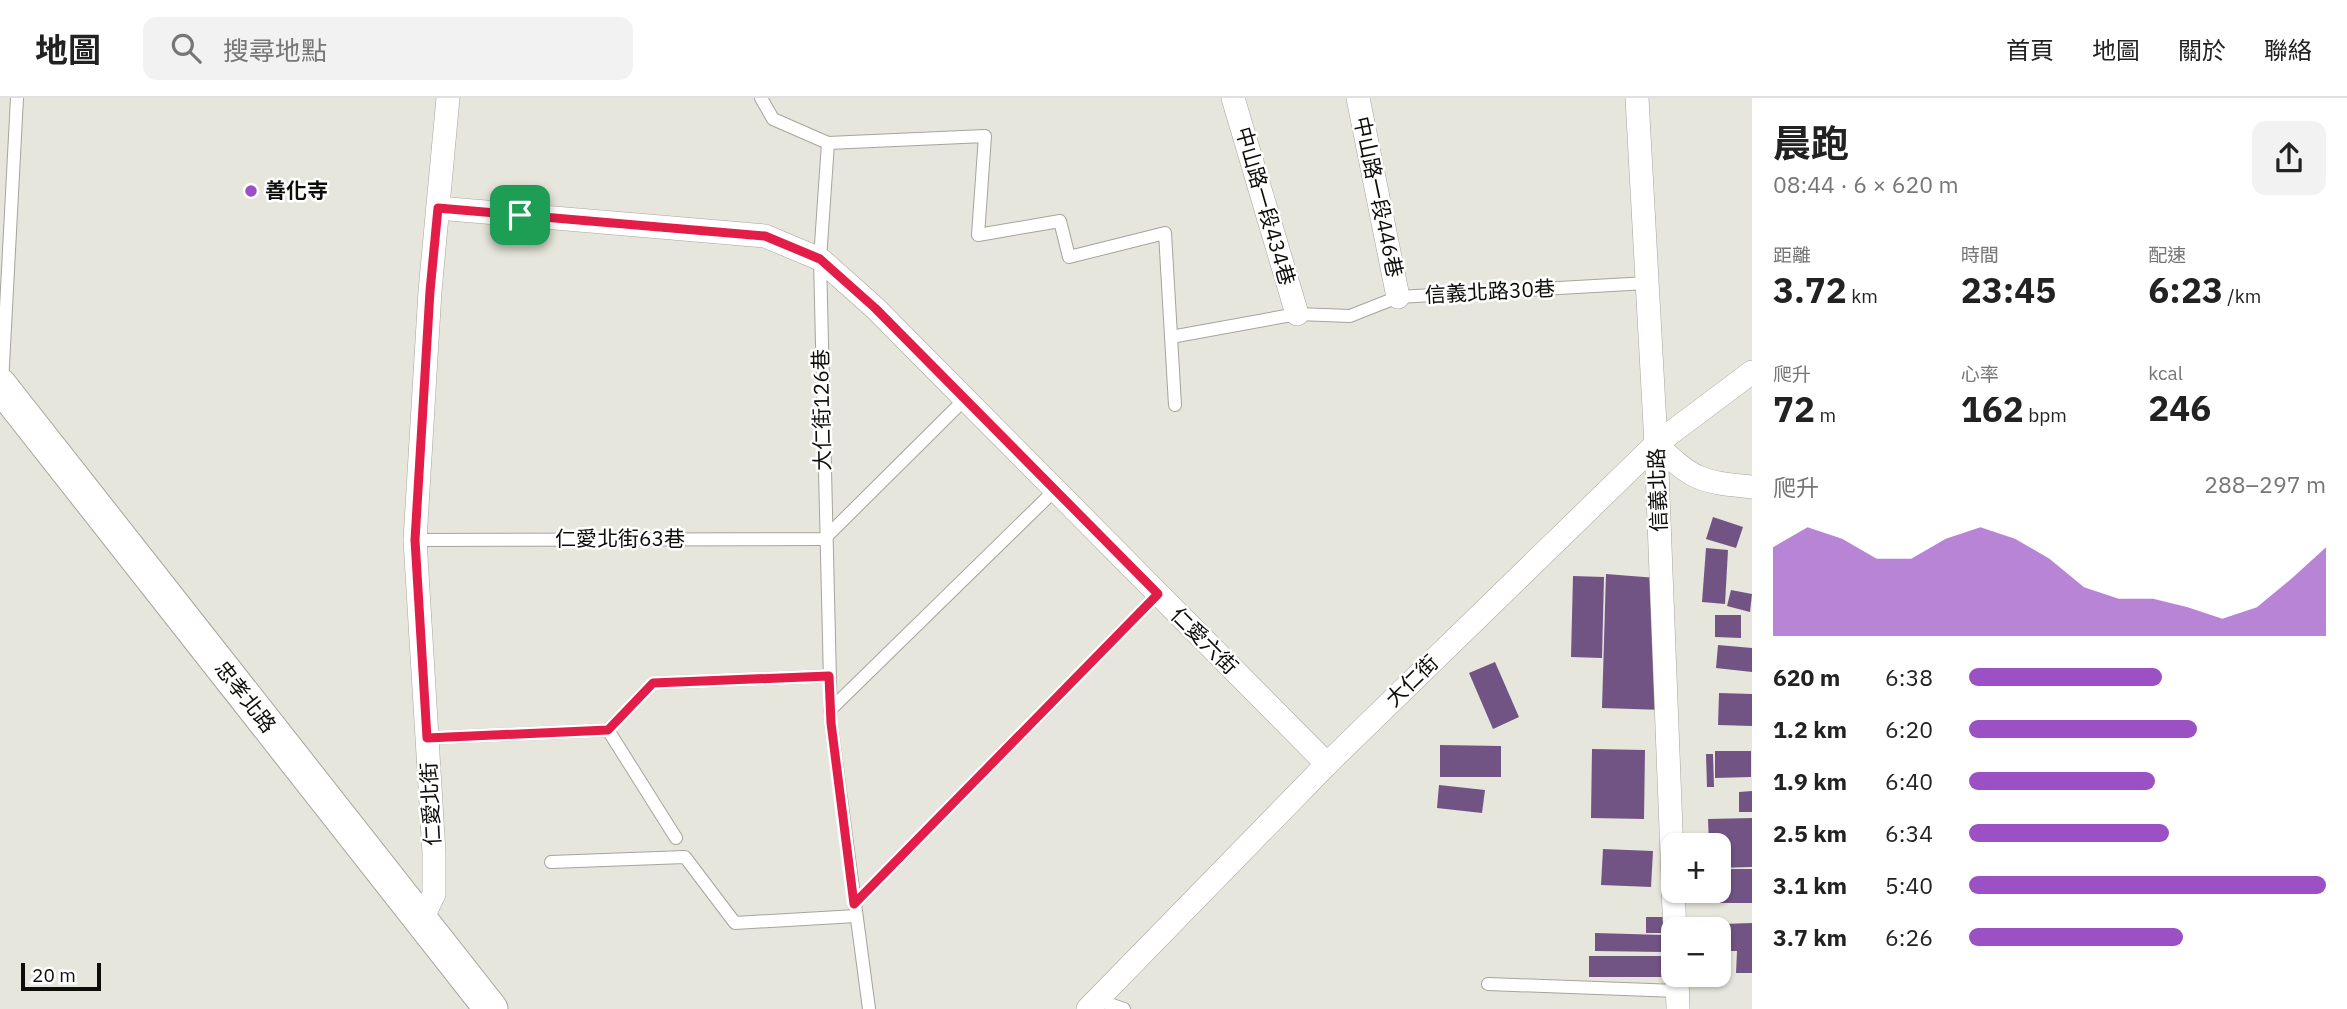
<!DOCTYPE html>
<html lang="zh-TW">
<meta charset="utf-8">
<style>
:root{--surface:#fff;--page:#f2f2f2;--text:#222;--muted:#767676;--line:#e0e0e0;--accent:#9b51c4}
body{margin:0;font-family:"IBM Plex Sans","Noto Sans TC",sans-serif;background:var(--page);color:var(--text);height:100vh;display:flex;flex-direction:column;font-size:26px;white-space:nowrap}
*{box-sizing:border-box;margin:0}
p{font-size:23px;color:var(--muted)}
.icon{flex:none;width:38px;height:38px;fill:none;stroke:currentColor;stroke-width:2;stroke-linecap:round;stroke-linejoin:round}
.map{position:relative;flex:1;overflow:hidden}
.side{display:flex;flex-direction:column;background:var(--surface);width:595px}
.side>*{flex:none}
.tools{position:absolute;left:1661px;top:735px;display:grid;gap:14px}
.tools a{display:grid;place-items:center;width:70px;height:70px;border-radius:14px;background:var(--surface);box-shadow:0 2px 5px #0004;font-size:35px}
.scale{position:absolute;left:21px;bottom:18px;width:80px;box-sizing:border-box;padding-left:7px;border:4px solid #0d0d0a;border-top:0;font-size:19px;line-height:24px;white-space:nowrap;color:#0d0d0a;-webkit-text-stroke:5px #fff;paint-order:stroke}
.pin{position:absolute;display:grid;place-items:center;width:60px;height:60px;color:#fff;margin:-30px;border-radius:14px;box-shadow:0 4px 10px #0006}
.round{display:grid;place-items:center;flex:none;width:74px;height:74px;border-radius:14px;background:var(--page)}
.overview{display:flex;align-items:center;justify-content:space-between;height:119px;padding:0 21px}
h1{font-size:38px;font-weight:700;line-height:52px}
.stats{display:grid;grid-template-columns:repeat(3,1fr);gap:10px;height:119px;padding:7px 21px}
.stats div{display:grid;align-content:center}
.stats b{font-size:35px;font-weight:700}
.stats small{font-size:19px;font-weight:400}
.stats p{font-size:19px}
.chart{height:196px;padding:14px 21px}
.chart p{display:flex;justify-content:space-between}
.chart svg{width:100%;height:126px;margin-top:7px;fill:var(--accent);opacity:.7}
ul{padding:0 21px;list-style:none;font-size:23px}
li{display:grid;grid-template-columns:112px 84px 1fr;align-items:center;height:52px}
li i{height:18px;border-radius:9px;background:var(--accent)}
header{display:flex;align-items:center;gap:42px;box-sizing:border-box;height:98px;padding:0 35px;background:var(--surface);border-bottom:2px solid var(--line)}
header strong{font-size:33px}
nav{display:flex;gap:38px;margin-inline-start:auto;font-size:24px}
.search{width:490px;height:63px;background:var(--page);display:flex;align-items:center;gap:18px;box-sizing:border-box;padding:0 24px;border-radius:14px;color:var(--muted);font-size:26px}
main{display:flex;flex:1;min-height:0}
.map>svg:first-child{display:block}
</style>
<header>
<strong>地圖</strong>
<div class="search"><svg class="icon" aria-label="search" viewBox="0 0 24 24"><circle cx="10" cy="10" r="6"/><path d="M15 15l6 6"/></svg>搜尋地點</div>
<nav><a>首頁</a><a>地圖</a><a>關於</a><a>聯絡</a></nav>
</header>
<main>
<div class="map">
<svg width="1752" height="911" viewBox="0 0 1752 911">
<rect width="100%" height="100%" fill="#e7e6dc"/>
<!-- building -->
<g fill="#715484">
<path d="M 1713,419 L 1743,429 L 1736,450 L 1706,441 Z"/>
<path d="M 1706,450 L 1728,452 L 1725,506 L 1702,504 Z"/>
<path d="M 1606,476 L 1657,480 L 1663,612 L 1602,610 Z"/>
<path d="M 1573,478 L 1604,479 L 1602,560 L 1571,559 Z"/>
<path d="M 1731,492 L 1752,496 L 1750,514 L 1727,508 Z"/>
<path d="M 1715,517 L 1741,517 L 1741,540 L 1715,539 Z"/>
<path d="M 1718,547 L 1752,550 L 1752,574 L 1716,570 Z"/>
<path d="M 1495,564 L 1519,619 L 1493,631 L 1469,575 Z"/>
<path d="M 1719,595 L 1752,596 L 1752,628 L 1718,627 Z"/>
<path d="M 1440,647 L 1501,648 L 1501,679 L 1440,679 Z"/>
<path d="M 1592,651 L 1645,652 L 1644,721 L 1591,720 Z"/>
<path d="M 1715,653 L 1751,653 L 1751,679 L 1715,680 Z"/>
<path d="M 1706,656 L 1713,656 L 1714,689 L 1707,689 Z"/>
<path d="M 1439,687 L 1485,692 L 1482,715 L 1437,710 Z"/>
<path d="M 1752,693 L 1752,714 L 1739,714 L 1739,694 Z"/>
<path d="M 1752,720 L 1752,769 L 1718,770 L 1718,747 L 1709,747 L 1708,721 Z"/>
<path d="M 1603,751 L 1653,753 L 1651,789 L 1601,787 Z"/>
<rect x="1720" y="771" width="32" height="34"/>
<rect x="1646" y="819" width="23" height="16"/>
<path d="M 1752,825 L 1752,875 L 1736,875 L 1737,853 L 1723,853 L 1722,826 Z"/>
<path d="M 1595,835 L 1664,837 L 1664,854 L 1595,853 Z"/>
<rect x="1589" y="858" width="84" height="21"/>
</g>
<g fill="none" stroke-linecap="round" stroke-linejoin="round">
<defs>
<g id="lane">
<path d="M 761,0 L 773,21 L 828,45 L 985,38 L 978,137 L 1060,123 L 1069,159 L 1165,135 L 1175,307"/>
<path d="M 828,45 L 820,161 L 831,625 L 869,911"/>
<path d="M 1171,239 L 1297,216 L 1350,218 L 1398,199 L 1647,185"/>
<path d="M 2,286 L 17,0"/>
<path d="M 415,442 L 824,441 L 965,301"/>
<path d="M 830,612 L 1055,392"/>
<path d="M 608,632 L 653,585 L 829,578"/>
<path d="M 427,640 L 608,632 L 676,740"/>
<path d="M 551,764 L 685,759 L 735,825 L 856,818"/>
<path d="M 854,806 L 1158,496"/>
<path d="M 1488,886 L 1677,893"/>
<path d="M 1098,902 L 1124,911"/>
</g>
<g id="street">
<path d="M 1233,0 L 1297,216"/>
<path d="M 1358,0 L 1398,199"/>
<path d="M 1637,0 L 1656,346 L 1673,783"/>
<path d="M 438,110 L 765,138 L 820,161 L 875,210 L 1327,666"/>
<path d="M 1656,346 C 1693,382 1700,384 1752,389"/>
<path d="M 1673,793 L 1675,831"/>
<path d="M 421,823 L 434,796 L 434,755 L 415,442 L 430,193 L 448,0"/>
<path d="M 1677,877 L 1678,911"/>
<path d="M 1088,911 L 1327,666 L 1656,346 L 1752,274"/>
</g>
<path id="secondary" d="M 0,287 L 491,911"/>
</defs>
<!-- lane casing -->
<use href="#lane" stroke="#a6a49b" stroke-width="14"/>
<!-- street casing -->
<use href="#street" stroke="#a6a49b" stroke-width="24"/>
<!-- secondary casing -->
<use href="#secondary" stroke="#a6a49b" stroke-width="35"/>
<!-- lane -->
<use href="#lane" stroke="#fff" stroke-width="12"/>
<!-- street -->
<use href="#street" stroke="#fff" stroke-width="23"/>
<!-- secondary -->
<use href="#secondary" stroke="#fff" stroke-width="33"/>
</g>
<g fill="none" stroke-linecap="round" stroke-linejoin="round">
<defs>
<path id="route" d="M 438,110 L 765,138 L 820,161 L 875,210 L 1158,496 L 854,806 L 831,625 L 829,578 L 653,585 L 608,632 L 427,640 L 415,442 L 430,193 Z"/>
</defs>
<!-- route casing -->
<use href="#route" stroke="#fff" stroke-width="14"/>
<!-- route -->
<use href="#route" stroke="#e11d48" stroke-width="9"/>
</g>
<!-- markers -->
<circle fill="#9b51c4" stroke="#fff" stroke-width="2.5" cx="251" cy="93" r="7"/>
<g text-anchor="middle" stroke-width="5" stroke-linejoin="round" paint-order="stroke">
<!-- poi labels -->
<g font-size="21" font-weight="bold" fill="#0d0d0a" stroke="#fff" text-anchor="start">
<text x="265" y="100">善化寺</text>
</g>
<!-- street labels -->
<g font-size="21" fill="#0d0d0a" stroke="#fff">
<text transform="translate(1378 99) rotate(78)" y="7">中山路一段446巷</text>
<text transform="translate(1265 108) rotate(74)" y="7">中山路一段434巷</text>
<text transform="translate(1490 194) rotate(-3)" y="7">信義北路30巷</text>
<text transform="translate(822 312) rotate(-91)" y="7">大仁街126巷</text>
<text transform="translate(1658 392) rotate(-92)" y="7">信義北路</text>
<text x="620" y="448">仁愛北街63巷</text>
<text transform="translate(1204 543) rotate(45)" y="7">仁愛六街</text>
<text transform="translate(1412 583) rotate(-44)" y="7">大仁街</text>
<text transform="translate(245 599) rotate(52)" y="7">忠孝北路</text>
<text transform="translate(431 706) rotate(-93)" y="7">仁愛北街</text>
</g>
</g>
</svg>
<div class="tools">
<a>+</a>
<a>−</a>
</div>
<div class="scale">20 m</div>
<div class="pin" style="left:520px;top:117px;background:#1e9e55"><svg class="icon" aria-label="arrive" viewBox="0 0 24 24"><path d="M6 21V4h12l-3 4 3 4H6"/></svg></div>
</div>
<section class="side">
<div class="overview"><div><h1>晨跑</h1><p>08:44 · 6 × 620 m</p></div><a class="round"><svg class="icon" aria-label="share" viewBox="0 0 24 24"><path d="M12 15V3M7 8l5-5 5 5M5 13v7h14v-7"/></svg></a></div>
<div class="stats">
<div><p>距離</p><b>3.72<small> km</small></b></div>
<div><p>時間</p><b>23:45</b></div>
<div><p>配速</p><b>6:23<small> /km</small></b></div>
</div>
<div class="stats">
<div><p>爬升</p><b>72<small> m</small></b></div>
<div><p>心率</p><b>162<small> bpm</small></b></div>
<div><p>kcal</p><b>246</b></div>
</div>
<div class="chart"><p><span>爬升</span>288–297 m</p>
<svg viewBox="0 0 160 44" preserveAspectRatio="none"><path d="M0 44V13L10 6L20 10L30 17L40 17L50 10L60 6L70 10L80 17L90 27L100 31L110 31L120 34L130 38L140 34L150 24L160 13V44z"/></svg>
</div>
<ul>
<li><b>620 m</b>6:38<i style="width:54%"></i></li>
<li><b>1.2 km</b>6:20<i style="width:64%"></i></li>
<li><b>1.9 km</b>6:40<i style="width:52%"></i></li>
<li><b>2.5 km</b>6:34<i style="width:56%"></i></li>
<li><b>3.1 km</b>5:40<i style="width:100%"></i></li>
<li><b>3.7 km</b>6:26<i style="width:60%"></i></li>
</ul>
</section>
</main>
